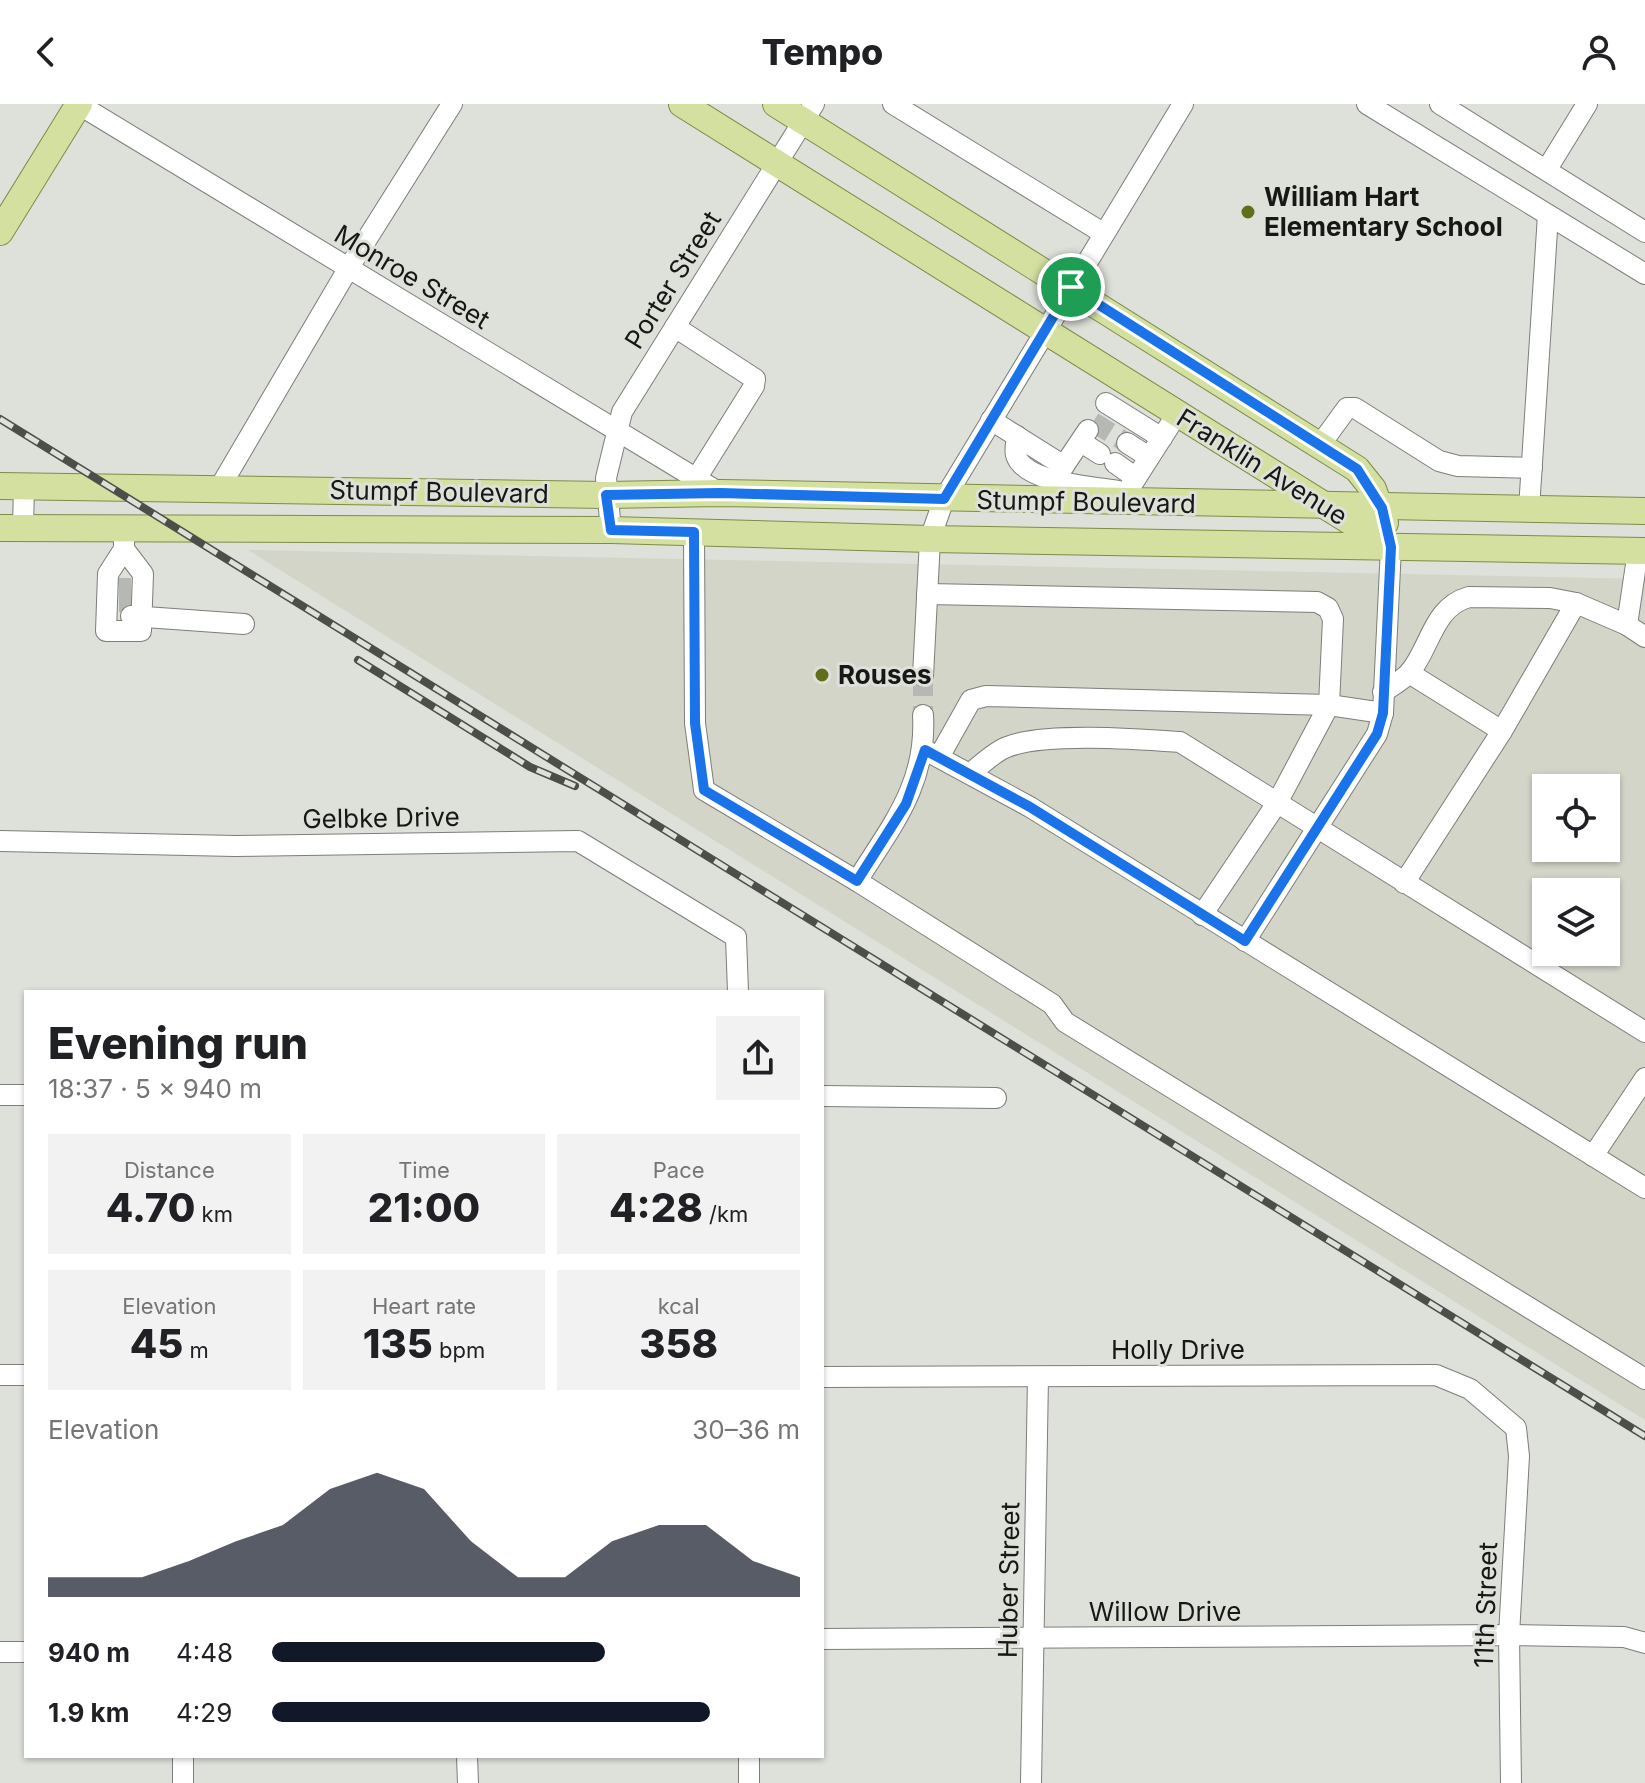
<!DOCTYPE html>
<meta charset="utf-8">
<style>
:root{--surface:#fff;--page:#f2f2f2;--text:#202124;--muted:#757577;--accent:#111827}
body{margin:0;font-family:Inter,sans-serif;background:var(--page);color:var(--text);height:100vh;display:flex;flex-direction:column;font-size:30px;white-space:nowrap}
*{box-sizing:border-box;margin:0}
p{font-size:26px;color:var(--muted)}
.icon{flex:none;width:44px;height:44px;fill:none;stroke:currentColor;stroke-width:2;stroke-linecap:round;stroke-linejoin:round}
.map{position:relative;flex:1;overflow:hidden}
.drawer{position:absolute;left:24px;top:886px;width:800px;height:768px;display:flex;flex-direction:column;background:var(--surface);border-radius:0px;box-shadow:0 2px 6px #0004}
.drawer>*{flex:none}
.fabs{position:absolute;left:1532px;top:670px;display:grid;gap:16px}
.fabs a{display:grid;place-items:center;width:88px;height:88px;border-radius:0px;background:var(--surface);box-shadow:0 2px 6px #0004;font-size:40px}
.pin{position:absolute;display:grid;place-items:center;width:68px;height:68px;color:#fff;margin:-34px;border:4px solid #fff;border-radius:50%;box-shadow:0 2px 8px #0007}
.round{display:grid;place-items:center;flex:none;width:84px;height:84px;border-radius:0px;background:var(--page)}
.headline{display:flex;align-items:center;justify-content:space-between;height:136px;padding:0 24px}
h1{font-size:44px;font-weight:800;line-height:60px}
.stats{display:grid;grid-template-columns:repeat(3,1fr);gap:12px;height:136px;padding:8px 24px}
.stats div{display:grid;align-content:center;border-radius:0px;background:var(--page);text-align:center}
.stats b{font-size:40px;font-weight:800}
.stats small{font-size:22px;font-weight:400}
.stats p{font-size:22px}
.chart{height:224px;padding:16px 24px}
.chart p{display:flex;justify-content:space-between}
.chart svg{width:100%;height:144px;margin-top:8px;fill:var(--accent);opacity:.7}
ul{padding:0 24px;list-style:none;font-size:26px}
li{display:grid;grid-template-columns:128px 96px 1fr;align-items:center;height:60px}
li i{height:20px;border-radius:10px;background:var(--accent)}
header{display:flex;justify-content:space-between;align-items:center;height:104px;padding:0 24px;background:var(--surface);font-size:36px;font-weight:800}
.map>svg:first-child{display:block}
</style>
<header><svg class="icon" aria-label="back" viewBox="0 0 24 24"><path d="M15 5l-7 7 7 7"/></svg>Tempo<svg class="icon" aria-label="person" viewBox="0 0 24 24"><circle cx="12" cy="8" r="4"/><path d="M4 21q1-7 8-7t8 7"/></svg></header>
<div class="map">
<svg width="1645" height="1679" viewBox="0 0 1645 1679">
<rect width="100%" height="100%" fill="#dee0da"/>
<!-- built -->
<path fill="#d2d5c8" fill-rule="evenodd" d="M 248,446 L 1645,475 L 1645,1316 ZM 1546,684 L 1606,684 L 1606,744 L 1546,744 ZM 1546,788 L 1606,788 L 1606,848 L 1546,848 Z"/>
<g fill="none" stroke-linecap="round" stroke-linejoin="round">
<!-- minor-tunnel -->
<g stroke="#b6b8b3" stroke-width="20" stroke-dasharray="20 10" stroke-linecap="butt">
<path d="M 1093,318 L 1127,339"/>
<path d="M 119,484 L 131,484"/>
<path d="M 119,498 L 131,498"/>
<path d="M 923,572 L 923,611"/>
</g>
<defs>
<g id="minor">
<path d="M 78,0 L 720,389"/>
<path d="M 893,0 L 1103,129"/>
<path d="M 1367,0 L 1645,170"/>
<path d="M 1440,0 L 1645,128"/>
<path d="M 1547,65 L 1587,0"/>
<path d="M 675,223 L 755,275 L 754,282 L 696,375"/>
<path d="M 1106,299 L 1162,334"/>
<path d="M 991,316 L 1064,362"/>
<path d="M 1017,332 C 1017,337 1014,346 1016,351 C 1024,379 1095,383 1119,387"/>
<path d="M 1081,338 L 1100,350"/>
<path d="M 1127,339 L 1149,353"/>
<path d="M 1320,341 L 1347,304 L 1355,304 L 1439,357 L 1458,362 L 1532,364"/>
<path d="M 1115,359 L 1136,374"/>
<path d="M 1057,372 L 1088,326"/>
<path d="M 220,383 L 348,165 L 452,0"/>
<path d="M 1120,399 L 1177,310"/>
<path d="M 1529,405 L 1548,111"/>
<path d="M 23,424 L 24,382"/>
<path d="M 124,425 L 124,445 L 143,470 L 141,527 L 106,527 L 108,470 L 124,445"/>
<path d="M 611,426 L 606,374 L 622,308 L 814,0"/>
<path d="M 694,428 L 695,619 L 704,686 L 857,777 C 892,721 927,680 923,611"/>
<path d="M 1638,447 L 1627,521 L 1645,533"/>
<path d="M 927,490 L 1317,498 L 1328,504 L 1333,515 L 1329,601 L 1277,699 L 1202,811"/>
<path d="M 131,512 L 244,520"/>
<path d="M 1409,569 L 1502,627"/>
<path d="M 923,572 L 930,435 L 944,395 L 1183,0"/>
<path d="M 1383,588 C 1392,582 1403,576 1410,568 C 1431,542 1433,503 1469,493 L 1550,494 L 1576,499 L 1627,521"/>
<path d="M 925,646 L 1030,703 L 1645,1084"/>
<path d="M 939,653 L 971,596 L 986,592 L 1329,601 L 1383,609"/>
<path d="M 971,669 C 982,660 994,648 1007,643 C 1044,628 1138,635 1180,638 L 1645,928"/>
<path d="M 0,737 L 235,742 L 578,737 L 736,833 L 738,888"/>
<path d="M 857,777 L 1052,900 L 1065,918 L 1645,1275"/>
<path d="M 1404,779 L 1502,627 L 1576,499"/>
<path d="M 1245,837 L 1377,630 L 1383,609 L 1391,443"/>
<path d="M 0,991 L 26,991"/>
<path d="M 822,992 L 996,994"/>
<path d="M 1593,1052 L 1645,974"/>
<path d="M 0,1271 L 26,1271"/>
<path d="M 822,1273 L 1436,1271 L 1470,1285 L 1516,1324 L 1519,1352 L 1509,1531 L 1511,1679"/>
<path d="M 822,1535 L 1509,1531 L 1624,1533 L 1645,1539"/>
<path d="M 0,1548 L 26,1548"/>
<path d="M 183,1652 L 183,1679"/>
<path d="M 467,1652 L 468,1679"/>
<path d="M 749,1679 L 749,1652"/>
<path d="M 1031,1679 L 1038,1273"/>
</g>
<g id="major">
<path d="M 682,0 L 1388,441"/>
<path d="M 776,0 L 1357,365 L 1373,385 L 1385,419"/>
<path d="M 0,128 L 79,0"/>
<path d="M 0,382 L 606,391 L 720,389 L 1645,407"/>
<path d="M 0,424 L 611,426 L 930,435 L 1645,447"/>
</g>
</defs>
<!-- minor casing -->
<use href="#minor" stroke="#7d7e79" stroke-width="22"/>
<!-- major casing -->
<use href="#major" stroke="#7e8c47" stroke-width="28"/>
<!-- minor -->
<use href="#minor" stroke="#fff" stroke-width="20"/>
<!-- major -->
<use href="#major" stroke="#d3e0a0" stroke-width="26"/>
<defs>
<g id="rail">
<path d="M 0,315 L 1645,1332"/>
<path d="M 358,556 L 530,663 L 575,682"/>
</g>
</defs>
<!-- rail casing -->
<use href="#rail" stroke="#4c4e4a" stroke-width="8"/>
<!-- rail -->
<use href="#rail" stroke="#dee0da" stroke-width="5" stroke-dasharray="15" stroke-linecap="butt"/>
</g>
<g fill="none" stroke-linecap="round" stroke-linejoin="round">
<defs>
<path id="route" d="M 1071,183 L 1357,365 L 1382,404 L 1391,443 L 1383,609 L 1377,630 L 1245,837 L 1030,703 L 925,646 L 906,700 L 857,777 L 704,686 L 695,619 L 694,428 L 611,426 L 606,391 L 720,389 L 944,395 Z"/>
</defs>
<!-- route casing -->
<use href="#route" stroke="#fff" stroke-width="16"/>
<!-- route -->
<use href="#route" stroke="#1a73e8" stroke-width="10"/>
</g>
<!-- markers -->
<g fill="#616f1a" stroke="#dee0da" stroke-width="3">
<circle cx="1248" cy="108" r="8"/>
<circle cx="822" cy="571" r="8"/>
</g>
<g text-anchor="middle" stroke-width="6" stroke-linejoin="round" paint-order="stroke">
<!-- poi labels -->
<g font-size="26" font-weight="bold" fill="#171816" stroke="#dee0da" text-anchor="start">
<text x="1264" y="102">William Hart<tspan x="1264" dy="30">Elementary School</tspan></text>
<text x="838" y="580">Rouses</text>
</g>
<!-- street labels -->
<g font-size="26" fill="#171816" stroke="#dee0da">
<text transform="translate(412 173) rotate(31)" y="9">Monroe Street</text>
<text transform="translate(673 176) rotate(-58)" y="9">Porter Street</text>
<text transform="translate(1262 363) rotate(32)" y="9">Franklin Avenue</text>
<text transform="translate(439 388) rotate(1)" y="9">Stumpf Boulevard</text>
<text transform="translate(1086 398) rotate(1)" y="9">Stumpf Boulevard</text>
<text transform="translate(381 714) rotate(-1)" y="9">Gelbke Drive</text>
<text x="1178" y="1255">Holly Drive</text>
<text transform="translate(1009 1476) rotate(-89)" y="9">Huber Street</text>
<text transform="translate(1486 1501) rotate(-88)" y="9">11th Street</text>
<text x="1165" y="1517">Willow Drive</text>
</g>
</g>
</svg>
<div class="fabs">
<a><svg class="icon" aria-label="locate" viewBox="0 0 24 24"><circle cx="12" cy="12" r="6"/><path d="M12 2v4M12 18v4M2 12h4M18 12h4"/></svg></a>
<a><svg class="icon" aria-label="layers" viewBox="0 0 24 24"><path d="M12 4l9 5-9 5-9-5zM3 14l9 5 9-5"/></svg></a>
</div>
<div class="pin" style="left:1071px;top:183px;background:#1e9e55"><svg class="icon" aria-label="arrive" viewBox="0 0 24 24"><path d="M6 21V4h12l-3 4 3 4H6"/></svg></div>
<section class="drawer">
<div class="headline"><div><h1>Evening run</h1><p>18:37 · 5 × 940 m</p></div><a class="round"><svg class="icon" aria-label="share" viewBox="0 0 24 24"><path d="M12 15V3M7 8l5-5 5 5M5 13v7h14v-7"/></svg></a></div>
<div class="stats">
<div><p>Distance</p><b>4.70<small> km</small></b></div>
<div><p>Time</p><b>21:00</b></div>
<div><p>Pace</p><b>4:28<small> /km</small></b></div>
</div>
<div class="stats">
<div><p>Elevation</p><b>45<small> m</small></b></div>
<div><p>Heart rate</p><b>135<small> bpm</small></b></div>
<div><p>kcal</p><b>358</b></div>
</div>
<div class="chart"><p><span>Elevation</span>30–36 m</p>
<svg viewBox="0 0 160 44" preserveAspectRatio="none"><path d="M0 44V38L10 38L20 38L30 33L40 27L50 22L60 11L70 6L80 11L90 27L100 38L110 38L120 27L130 22L140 22L150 33L160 38V44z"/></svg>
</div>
<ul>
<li><b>940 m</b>4:48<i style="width:63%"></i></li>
<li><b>1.9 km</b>4:29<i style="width:83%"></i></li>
</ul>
</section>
</div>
